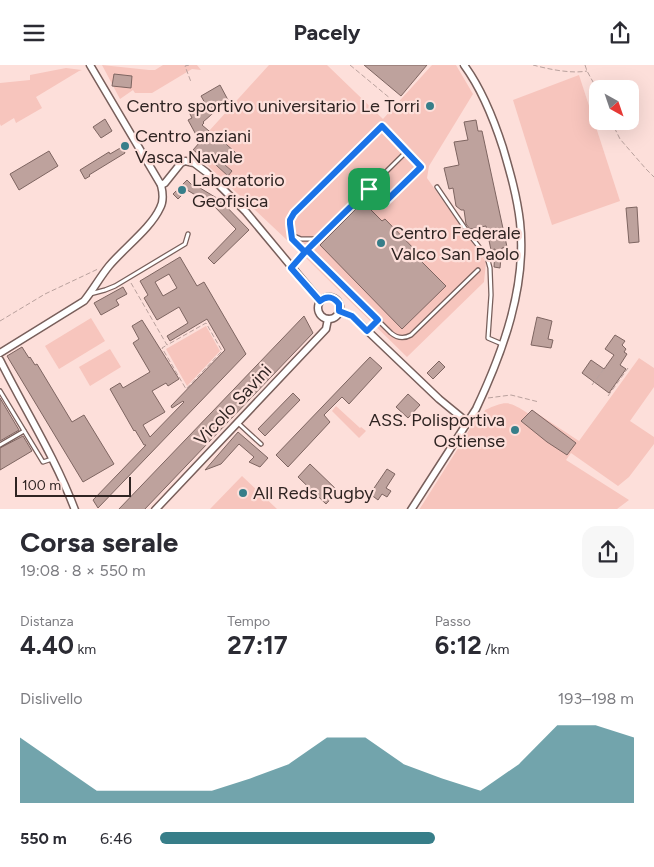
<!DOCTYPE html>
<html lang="it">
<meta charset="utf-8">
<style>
:root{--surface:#fff;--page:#f7f7f7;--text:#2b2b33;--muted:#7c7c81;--accent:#377e89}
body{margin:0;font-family:Figtree,sans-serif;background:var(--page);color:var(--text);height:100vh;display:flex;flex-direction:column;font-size:19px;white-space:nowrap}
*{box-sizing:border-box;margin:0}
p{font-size:16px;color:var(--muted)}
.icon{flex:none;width:28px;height:28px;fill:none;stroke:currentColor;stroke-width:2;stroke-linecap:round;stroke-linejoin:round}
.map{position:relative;height:444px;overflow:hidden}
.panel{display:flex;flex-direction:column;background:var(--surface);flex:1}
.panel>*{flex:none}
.needle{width:32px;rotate:140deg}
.buttons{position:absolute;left:589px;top:15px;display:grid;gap:10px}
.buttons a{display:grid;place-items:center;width:50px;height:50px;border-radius:10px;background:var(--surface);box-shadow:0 5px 20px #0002;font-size:25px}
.scale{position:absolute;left:15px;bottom:12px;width:116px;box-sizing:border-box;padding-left:5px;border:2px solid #2f2422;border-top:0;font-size:14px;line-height:18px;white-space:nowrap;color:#2f2422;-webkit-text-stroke:4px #fddfda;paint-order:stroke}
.pin{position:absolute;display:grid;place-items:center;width:42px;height:42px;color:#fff;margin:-21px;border-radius:10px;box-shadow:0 2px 8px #0006}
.round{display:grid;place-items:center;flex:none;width:52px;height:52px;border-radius:15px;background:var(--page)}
.summary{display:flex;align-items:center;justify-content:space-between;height:85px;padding:0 20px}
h1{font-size:28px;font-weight:700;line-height:38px}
.figures{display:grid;grid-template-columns:repeat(3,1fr);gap:8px;height:85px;padding:5px 20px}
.figures div{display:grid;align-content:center}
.figures b{font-size:25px;font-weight:700}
.figures small{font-size:14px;font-weight:400}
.figures p{font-size:14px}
.chart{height:140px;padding:10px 20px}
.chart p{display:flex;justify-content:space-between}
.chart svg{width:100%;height:90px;margin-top:5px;fill:var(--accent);opacity:.7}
ul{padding:0 20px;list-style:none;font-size:16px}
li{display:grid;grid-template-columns:80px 60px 1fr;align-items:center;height:38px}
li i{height:12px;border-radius:6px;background:var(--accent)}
header{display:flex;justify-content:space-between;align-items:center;height:65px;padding:0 20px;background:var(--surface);font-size:22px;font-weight:700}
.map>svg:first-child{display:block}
</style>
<header><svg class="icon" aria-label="menu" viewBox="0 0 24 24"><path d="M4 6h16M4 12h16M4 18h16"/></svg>Pacely<svg class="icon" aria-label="share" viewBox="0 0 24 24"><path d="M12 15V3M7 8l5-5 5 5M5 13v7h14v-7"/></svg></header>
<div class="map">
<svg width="654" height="445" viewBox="0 0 654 445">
<rect width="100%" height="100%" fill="#fddfda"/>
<!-- green -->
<g fill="#f7c5bd">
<path d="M 102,0 L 149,5 L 155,5 L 163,0 L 197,0 L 201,5 L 192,4 L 152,28 L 135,28 L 133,25 L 120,34 Z"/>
<path d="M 269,0 L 327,0 L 383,54 L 432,0 L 456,0 L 473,29 L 429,101 L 427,113 L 486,197 L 484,217 L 407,292 L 305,192 L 205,98 L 206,95 L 193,85 L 209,66 Z"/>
<path d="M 66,3 L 82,5 L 79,6 L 36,32 L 42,43 L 16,58 L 14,53 L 1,61 L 0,59 L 0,18 L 30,15 L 30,10 Z"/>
<path d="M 579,10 L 620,136 L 552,160 L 513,35 Z"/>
<path d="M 91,253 L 105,276 L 59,304 L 45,281 Z"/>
<path d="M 206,261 L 220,286 L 187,321 L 166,284 Z"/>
<path d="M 110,284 L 121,302 L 90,321 L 79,302 Z"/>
<path d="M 639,293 L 654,303 L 654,322 L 630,356 L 654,372 L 654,379 L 629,412 L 618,421 L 571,388 L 566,395 L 629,435 L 617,444 L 419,445 L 462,377 L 476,353 L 483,350 L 485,345 C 507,335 509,336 529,349 L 532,345 L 579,376 Z"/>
<path d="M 336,341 L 360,363 L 361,362 L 366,366 L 359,373 L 332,346 Z"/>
<path d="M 242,411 L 277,444 L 210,444 Z"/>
</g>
<!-- building -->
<g fill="#bea29d" stroke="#7e6561" fill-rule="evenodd">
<path d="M 364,0 L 427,0 L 401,31 Z"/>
<path d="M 114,9 L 132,11 L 131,23 L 112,21 Z"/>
<path d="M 220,20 L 228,35 L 203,57 L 204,58 L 202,60 L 216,72 L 217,71 L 236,88 L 225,100 L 232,106 L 228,111 L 205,90 L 203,92 L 193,85 L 200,77 L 188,55 L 192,53 L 189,47 L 205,38 L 201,31 Z"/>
<path d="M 105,54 L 112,66 L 101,73 L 93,62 Z"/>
<path d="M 476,55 L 478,66 L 482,66 L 507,182 L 502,183 L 500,203 L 494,202 L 495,184 L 491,185 L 486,161 L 470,164 L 466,159 L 464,145 L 461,145 L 456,141 L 453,123 L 449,124 L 444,103 L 459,100 L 454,77 L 468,75 L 464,57 Z"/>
<path d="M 122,82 L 125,88 L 89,110 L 90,111 L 85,114 L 80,105 L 109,87 L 110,89 Z"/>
<path d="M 49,86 L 58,101 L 19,125 L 10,109 Z"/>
<path d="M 187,115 L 194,122 L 195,120 L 220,135 L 249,165 L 214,199 L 208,193 L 236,164 L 214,141 L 187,125 L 178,134 L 173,129 Z"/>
<path d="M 363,137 L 382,156 L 385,154 L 418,188 L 415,190 L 446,221 L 402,264 L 320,180 Z"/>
<path d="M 637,142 L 639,177 L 629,178 L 626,143 Z"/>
<path d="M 180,192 L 197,221 L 204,217 L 246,289 L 98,443 L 93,435 L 146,380 L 144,380 L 135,365 L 134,366 L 110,324 L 120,318 L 123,323 L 150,307 L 133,278 L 139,274 L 132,261 L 142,255 L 179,314 L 168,321 L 166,318 L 152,326 L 165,347 L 143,360 L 150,372 L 184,337 L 183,336 L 172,343 L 171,341 L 225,285 L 207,254 L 170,276 L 167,271 L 188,258 L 179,242 L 157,255 L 144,233 L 148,230 L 140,216 ZM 169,209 L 177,223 L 163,231 L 155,217 Z"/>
<path d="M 123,222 L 127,229 L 116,235 L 119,240 L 101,250 L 94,238 Z"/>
<path d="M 304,251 L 313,268 L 144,445 L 118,445 Z"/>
<path d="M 537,252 L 552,256 L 548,274 L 553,275 L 551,283 L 531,280 Z"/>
<path d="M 615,270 L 625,276 L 622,280 L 626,284 L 624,287 L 627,289 L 620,300 L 626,304 L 609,328 L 582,308 L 591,295 L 604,304 L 614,290 L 605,284 Z"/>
<path d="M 22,282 L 29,293 L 30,292 L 35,300 L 37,299 L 72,357 L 84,350 L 114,399 L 83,417 L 7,291 Z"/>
<path d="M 370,292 L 382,303 L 349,339 L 342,332 L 324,350 L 330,357 L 288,402 L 276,390 Z"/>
<path d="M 439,296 L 445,302 L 433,314 L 427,308 Z"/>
<path d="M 293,328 L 300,335 L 265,371 L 258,364 Z"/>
<path d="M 408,329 L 420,340 L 408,353 L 396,342 Z"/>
<path d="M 0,333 L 19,365 L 0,376 Z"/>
<path d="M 532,345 L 576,378 L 567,390 L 547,377 L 521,356 Z"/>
<path d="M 238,367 L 268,393 L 260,402 L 249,397 L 254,392 L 239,379 L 221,399 L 205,405 Z"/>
<path d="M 23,371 L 32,386 L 0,405 L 0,383 Z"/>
<path d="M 310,399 L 338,426 L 326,439 L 298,412 Z"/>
<path d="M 387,404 L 395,409 L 386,423 L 391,426 L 387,432 L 382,429 L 378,435 L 370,429 Z"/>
</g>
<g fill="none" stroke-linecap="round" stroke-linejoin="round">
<defs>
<g id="service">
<path d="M 150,100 L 158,94"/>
<path d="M 437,122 L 469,169 L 487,192 L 490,203 L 491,230 L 488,273 L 502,279"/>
<path d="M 292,170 L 301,174 L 318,174"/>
<path d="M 307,185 L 391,268 C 397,273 404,274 411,270 L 478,205"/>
<path d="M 305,187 L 292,174 L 290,159 L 290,155 L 294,148 L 382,61 L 421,102 L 383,139 L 369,124"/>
<path d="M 292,202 L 307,185 L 406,87"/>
<path d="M 90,229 L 105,225 L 115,221 L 185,179 L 188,169"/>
<path d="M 368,265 L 378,255"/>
<path d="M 0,326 L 43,397 L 52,394"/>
<path d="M 238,358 L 261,379"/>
<path d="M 0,380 L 24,366"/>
</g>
<g id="minor">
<path d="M 161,120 L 165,118 L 181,98 L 185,96 L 194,98 L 206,107 L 246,147 L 320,236"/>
<circle cx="329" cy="243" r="11"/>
<path d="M 339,246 L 352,251 L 439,334 L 467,357"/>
<path d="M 0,288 L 84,236 C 93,225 100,212 109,201 C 124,183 151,163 160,143 C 164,136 163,128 161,120 L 90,0"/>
<path d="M 0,295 C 25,345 55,392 75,445"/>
<path d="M 155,445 L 326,264 L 328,254"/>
<path d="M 411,445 L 476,344 C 503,287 527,221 520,157 C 517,131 510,107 503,83 C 494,55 481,23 464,0"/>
</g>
</defs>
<!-- service casing -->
<use href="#service" stroke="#785f5b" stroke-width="5.5"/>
<!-- minor casing -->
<use href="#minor" stroke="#785f5b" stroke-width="9"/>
<!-- path -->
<g stroke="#b9a19d" stroke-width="1" stroke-dasharray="5 2.5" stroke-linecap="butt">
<path d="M 189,0 L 185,1 L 191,17"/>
<path d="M 350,0 L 403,44"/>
<path d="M 533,0 C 548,4 571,9 587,6"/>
<path d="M 585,0 L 587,6 L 598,26"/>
<path d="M 611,56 L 620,74 L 646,104 L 654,112"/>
<path d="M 131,218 L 167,280 L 206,258 L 222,286 L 186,324 L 162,283 L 167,280"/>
<path d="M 0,256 L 45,229 L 98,204"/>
<path d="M 592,320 L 606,301"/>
<path d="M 608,331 L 628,303"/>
<path d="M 488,333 L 511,330 L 539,337"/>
</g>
<!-- service -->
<use href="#service" stroke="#fff" stroke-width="3"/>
<!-- minor -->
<use href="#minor" stroke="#fff" stroke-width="6"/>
</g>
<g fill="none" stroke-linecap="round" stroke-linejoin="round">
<defs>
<path id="route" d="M 369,124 C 347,145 326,166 305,187 L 291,203 L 320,236 C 327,230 334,232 339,239 L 339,246 L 352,251 L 367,266 L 378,255 L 307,185 L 305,187 L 292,174 L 290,159 L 290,155 L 294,148 L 382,61 L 421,102 L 383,139 L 369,124"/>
</defs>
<!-- route casing -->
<use href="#route" stroke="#fff" stroke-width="10"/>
<!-- route -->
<use href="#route" stroke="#1a73e8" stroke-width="6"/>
</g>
<!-- markers -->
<g fill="#377e89" stroke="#fddfda" stroke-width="2">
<circle cx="430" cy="41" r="5"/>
<circle cx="125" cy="81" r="5"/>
<circle cx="182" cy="125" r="5"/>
<circle cx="381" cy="178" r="5"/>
<circle cx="515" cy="365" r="5"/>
<circle cx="243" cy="428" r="5"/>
</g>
<g text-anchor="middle" stroke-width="4.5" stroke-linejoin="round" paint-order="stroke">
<!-- poi labels -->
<g font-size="18" fill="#2f2422" stroke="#fddfda" text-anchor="start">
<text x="420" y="47" text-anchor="end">Centro sportivo universitario Le Torri</text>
<text x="135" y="77">Centro anziani<tspan x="135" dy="21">Vasca Navale</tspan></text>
<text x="192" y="121">Laboratorio<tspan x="192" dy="21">Geofisica</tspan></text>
<text x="391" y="174">Centro Federale<tspan x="391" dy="21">Valco San Paolo</tspan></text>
<text x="505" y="361" text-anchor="end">ASS. Polisportiva<tspan x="505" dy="21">Ostiense</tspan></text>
<text x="253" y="434">All Reds Rugby</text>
</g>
<!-- street labels -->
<g font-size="18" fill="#2f2422" stroke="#fddfda">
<text transform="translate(233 340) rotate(-47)" y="6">Vicolo Savini</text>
</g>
</g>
</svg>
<div class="buttons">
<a><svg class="needle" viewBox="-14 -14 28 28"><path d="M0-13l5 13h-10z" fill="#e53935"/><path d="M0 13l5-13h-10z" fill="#7c7c81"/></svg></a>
</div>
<div class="scale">100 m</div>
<div class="pin" style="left:369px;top:124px;background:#1e9e55"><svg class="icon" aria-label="arrive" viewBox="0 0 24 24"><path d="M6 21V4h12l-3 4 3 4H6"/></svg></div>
</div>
<section class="panel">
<div class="summary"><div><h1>Corsa serale</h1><p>19:08 · 8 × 550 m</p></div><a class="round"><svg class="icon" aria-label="share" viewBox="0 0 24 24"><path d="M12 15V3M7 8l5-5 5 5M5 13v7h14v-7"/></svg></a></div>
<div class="figures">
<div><p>Distanza</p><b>4.40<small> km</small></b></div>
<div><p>Tempo</p><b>27:17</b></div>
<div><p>Passo</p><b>6:12<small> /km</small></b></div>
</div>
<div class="chart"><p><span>Dislivello</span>193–198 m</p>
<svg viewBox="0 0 160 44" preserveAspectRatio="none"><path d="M0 44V12L10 25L20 38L30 38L40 38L50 38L60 32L70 25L80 12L90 12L100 25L110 32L120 38L130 25L140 6L150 6L160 12V44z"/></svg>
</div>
<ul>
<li><b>550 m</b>6:46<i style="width:58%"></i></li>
</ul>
</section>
